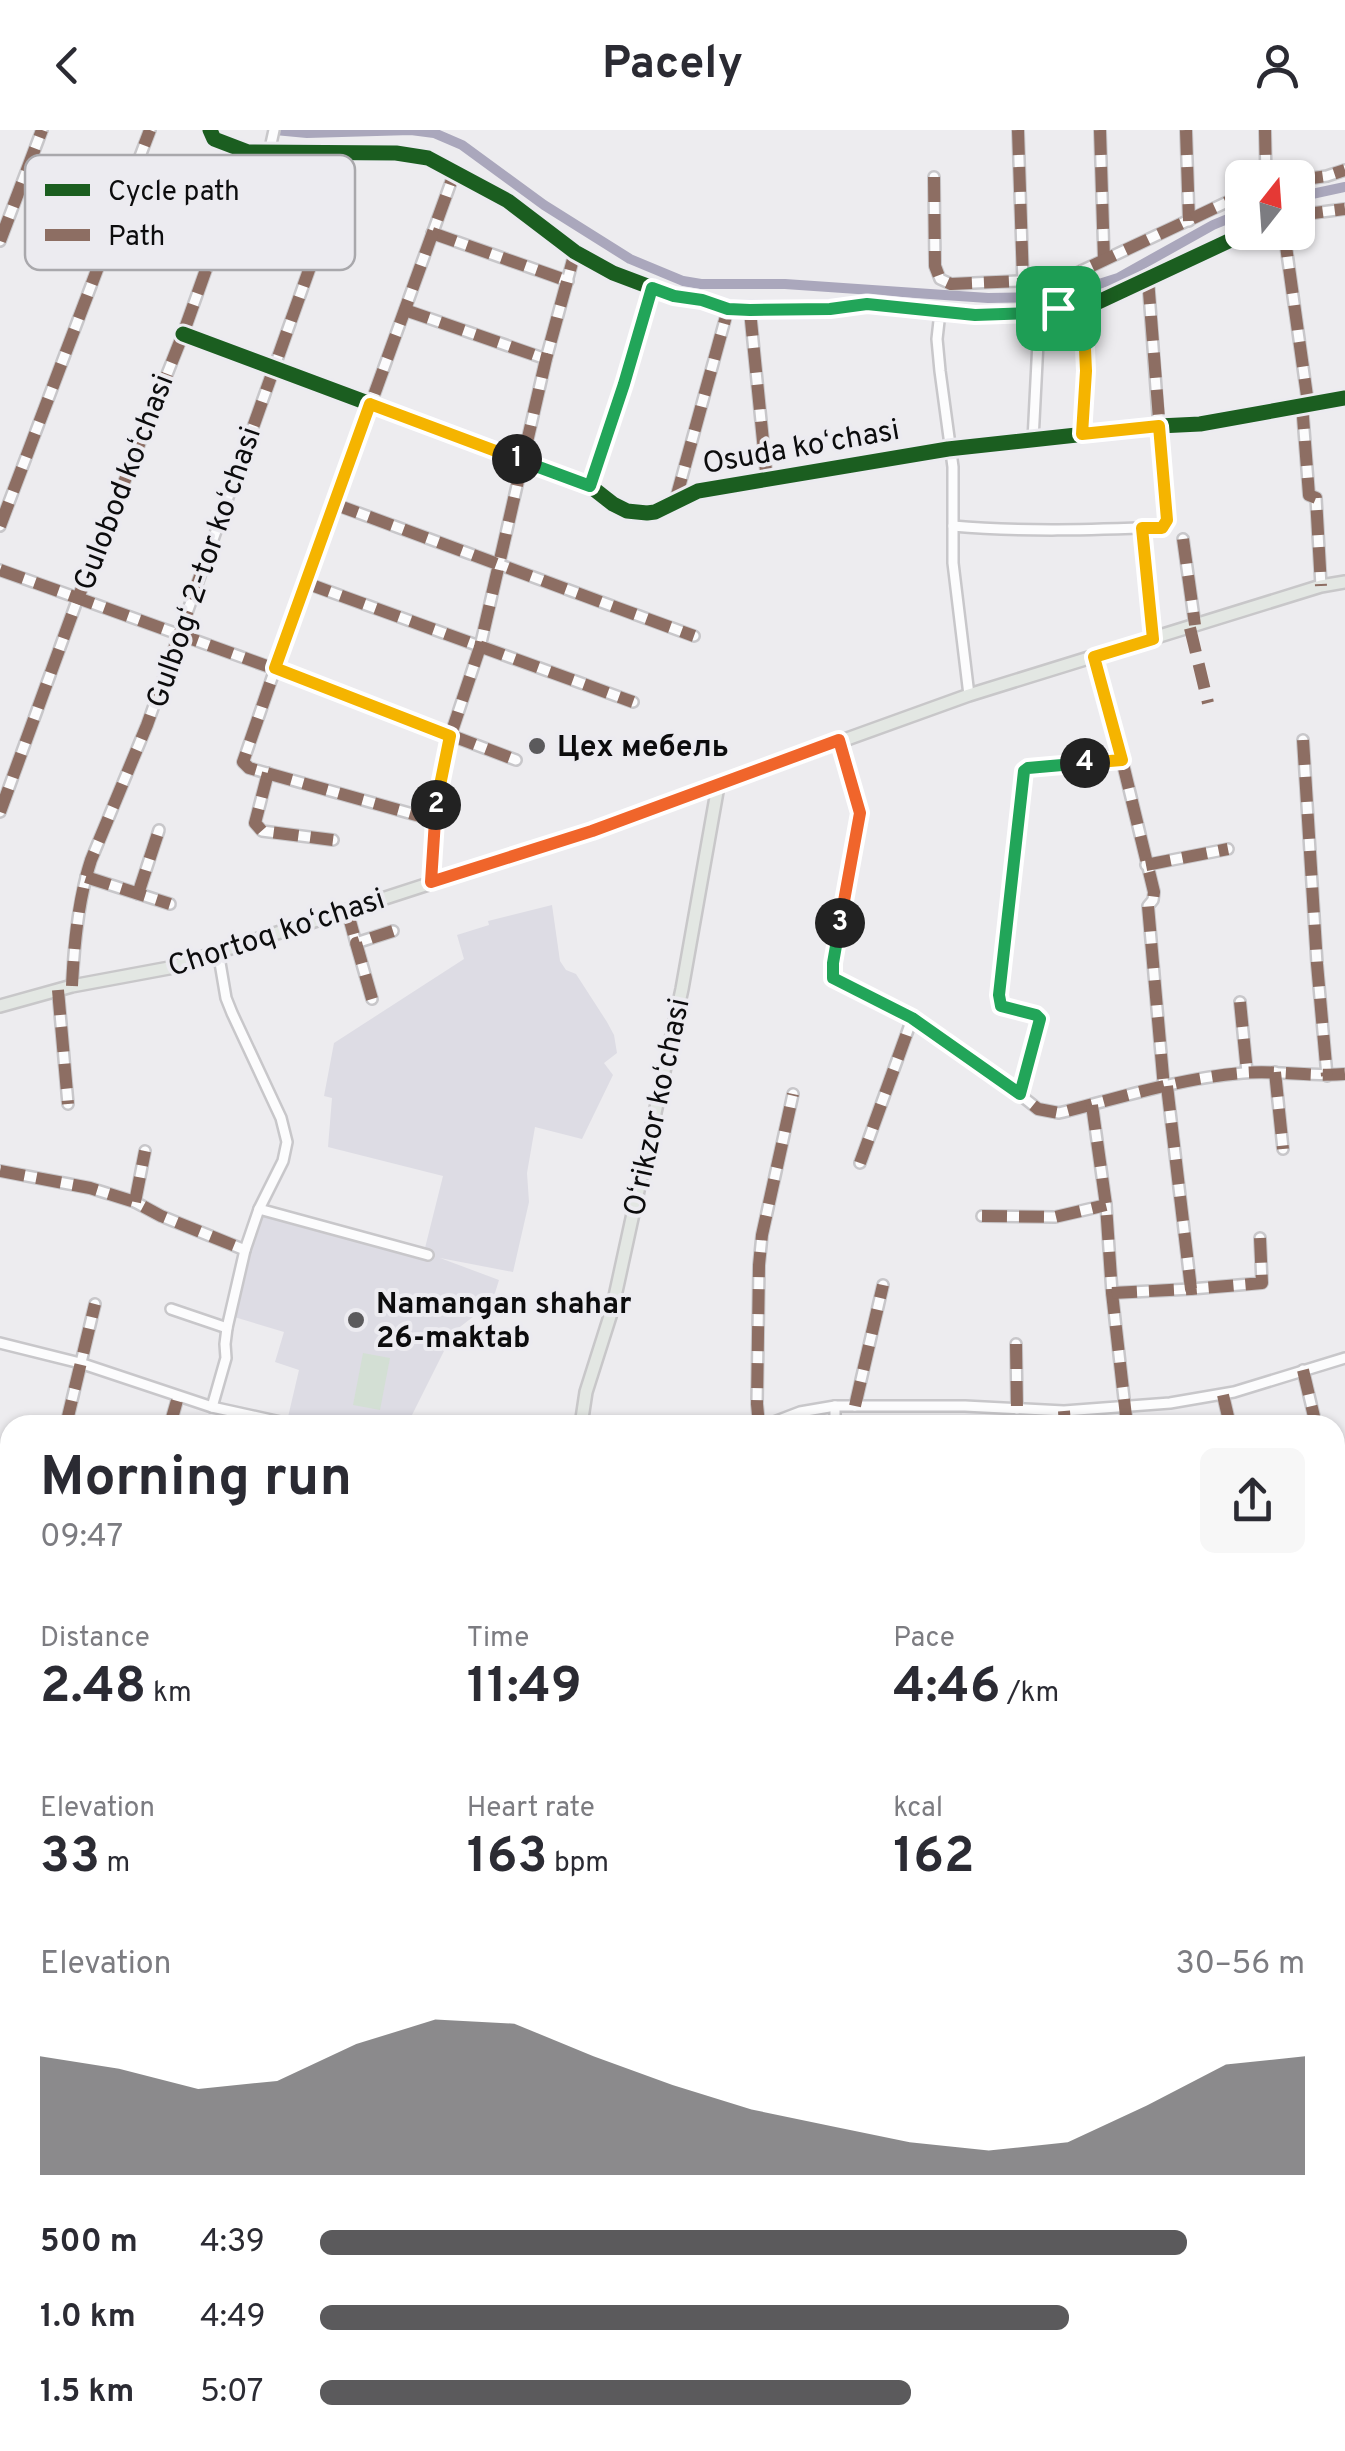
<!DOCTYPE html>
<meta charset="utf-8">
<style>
:root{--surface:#fff;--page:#f7f7f7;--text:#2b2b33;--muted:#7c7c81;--accent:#5b5a5c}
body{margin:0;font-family:Overpass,sans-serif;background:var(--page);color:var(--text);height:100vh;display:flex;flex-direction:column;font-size:38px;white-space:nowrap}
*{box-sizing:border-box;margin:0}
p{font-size:32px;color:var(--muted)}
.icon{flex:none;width:55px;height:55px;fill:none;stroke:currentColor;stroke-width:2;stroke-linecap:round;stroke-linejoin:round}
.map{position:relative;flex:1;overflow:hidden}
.side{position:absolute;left:0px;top:1285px;width:1345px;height:1038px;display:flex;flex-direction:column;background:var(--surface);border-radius:30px 30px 0 0;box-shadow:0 2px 8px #0004}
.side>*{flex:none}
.needle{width:65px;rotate:17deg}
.buttons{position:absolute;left:1225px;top:30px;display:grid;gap:20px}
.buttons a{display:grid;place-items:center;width:90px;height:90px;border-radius:15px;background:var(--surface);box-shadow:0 2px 8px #0004;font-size:50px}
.pin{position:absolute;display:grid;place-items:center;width:85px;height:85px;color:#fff;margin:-42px;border-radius:20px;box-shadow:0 5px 15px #0006}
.km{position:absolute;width:50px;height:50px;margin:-25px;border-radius:50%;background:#222;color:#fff;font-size:28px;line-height:50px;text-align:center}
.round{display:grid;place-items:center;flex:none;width:105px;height:105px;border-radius:15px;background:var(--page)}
.head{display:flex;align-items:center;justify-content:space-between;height:170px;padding:0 40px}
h1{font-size:55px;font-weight:700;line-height:75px}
.figures{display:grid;grid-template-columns:repeat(3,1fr);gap:15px;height:170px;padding:10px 40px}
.figures div{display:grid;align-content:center}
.figures b{font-size:50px;font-weight:700}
.figures small{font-size:28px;font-weight:400}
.figures p{font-size:28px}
.chart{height:280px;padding:20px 40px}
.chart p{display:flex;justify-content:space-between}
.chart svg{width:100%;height:180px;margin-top:10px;fill:var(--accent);opacity:.7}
ul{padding:0 40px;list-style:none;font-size:32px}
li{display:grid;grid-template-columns:160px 120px 1fr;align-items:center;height:75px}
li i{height:25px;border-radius:12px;background:var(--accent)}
header{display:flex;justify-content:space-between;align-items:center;height:130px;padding:0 40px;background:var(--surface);font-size:45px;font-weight:700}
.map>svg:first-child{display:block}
</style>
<header><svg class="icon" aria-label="back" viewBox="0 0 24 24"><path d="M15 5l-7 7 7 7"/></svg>Pacely<svg class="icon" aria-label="person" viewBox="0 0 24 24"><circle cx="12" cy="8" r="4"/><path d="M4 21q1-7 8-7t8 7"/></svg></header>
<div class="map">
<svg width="1345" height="2321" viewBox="0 0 1345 2321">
<rect width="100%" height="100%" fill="#edecef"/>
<!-- built -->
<path fill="#dddce4" d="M 552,775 L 560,831 L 566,840 L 576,844 L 607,892 L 614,905 L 617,923 L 604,933 L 613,945 L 582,1009 L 535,997 L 527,1043 L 529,1072 L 513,1142 L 440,1128 L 499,1150 L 495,1163 L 482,1180 L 439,1213 L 444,1221 L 407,1295 L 328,1295 L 288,1287 L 299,1240 L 275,1232 L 284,1202 L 231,1186 L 259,1082 L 432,1125 L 425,1118 L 443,1046 L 328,1017 L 332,968 L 324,966 L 334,913 L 464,829 L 457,805 L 489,795 L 488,791 Z"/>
<!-- green -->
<path fill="#d3dfd4" d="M 363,1223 L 390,1228 L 380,1280 L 353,1275 Z"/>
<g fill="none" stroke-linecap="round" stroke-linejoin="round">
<!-- canal -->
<g stroke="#aaa7bc" stroke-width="10">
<path d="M 275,0 L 307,3 L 411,0 L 434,3 L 462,15 L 544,75 L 630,129 L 683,151 L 701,154 L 785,154 L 988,168 L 1058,167 L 1118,148 L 1213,95 L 1242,83"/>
<path d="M 1298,67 L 1345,57"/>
</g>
<defs>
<g id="minor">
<path d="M 210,0 L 214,9 L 248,22 L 396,23 L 428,28 L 508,71 L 575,122 L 613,143 L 674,166 L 702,170 L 728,179 L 810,180 L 867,174 L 975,185 L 1030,183 L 1094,174 L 1248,102"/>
<path d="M 1018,0 L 1023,152"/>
<path d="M 1100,0 L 1104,130"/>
<path d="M 1186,0 L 1189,91"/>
<path d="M 1265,0 L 1266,48"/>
<path d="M 269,23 L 274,0"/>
<path d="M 934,47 L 935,136 L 940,149 L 951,154 L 1064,149 L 1242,65"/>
<path d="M 1298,50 L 1327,46 L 1345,40"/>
<path d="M 1298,85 L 1345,79"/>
<path d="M 1284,102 L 1308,273"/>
<path d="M 432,103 L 568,151"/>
<path d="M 0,111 L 42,0"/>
<path d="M 405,180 L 546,229"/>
<path d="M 750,181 L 767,351"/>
<path d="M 940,182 L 937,209 L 940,241 L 953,337 L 953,433 L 969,565"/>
<path d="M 183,204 L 590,356 L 613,374 L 627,381 L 647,383 L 655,382 L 698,361 L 948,319 L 1159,296 L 1200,294 L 1345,268"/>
<path d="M 1302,274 L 1309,365 L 1316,368 L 1321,456"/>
<path d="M 1082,304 L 1086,241 L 1083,175"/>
<path d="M 1033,310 L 1038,212"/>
<path d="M 590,356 L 623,254 L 651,158"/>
<path d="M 675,372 L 728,179"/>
<path d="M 334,374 L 694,506"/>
<path d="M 0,396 L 150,0"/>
<path d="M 953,396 C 1023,402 1092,400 1162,397 L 1166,394 L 1148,149"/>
<path d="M 1142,398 L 1153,509"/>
<path d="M 1183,409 L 1195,495"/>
<path d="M 0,440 L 275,539 L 516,630"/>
<path d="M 306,453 L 633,572"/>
<path d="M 1094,527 L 1122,630 L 1154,762 L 1153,770 L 1148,776 L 1164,958"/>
<path d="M 839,610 L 860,683 L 833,833 L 832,845 L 837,851 L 912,889 L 995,945 L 1038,979 L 1059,983 C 1119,968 1181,948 1243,943 C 1277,940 1311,947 1345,944"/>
<path d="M 1303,610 L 1317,834 L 1327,946"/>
<path d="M 268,643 L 255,693 L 262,701 L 333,710"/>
<path d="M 0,682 L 78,468 L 183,204 L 248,22"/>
<path d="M 434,690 L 249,638 L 243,632 L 275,539 L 455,41"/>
<path d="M 1146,735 L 1228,719"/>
<path d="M 86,747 L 170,774"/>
<path d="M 431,752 L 434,690 L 439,654 L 450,607 L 480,517 L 546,229 L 575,122"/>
<path d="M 138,764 L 159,700"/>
<path d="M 347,780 L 356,813"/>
<path d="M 72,856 C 74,814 78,770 91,730 L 147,595 L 351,22"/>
<path d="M 58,860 L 68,974"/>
<path d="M 372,869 L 356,813 L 393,801"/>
<path d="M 1240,872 L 1247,942"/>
<path d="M 1275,942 L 1283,1019"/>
<path d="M 1167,956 L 1191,1159 L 1262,1153 L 1260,1108"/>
<path d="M 1021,964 L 1040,889 L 1036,885 L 1001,876 L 999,865 L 1024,641 L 1028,638 L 1122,630"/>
<path d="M 1092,975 L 1106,1075 L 1112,1163 L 1127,1295"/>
<path d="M 860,1033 L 912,889"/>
<path d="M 0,1041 L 90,1058 L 135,1072 L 161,1086 L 245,1120"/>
<path d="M 135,1072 L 145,1021"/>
<path d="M 259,1079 L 428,1125"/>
<path d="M 982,1086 L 1055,1087 L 1106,1075"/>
<path d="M 1112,1163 L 1191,1159"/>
<path d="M 171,1179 L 227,1198"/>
<path d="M 0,1213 L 80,1233 L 212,1277 L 294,1295"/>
<path d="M 1016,1214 L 1017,1279"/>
<path d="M 1303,1240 L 1316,1295"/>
<path d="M 1223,1265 L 1230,1295"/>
<path d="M 835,1276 L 835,1295"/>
<path d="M 855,1276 L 883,1155"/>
<path d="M 212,1277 L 226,1228 L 225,1214 L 227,1198 L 245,1120 L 259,1079 L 283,1031 L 287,1012 L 281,988 L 232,883 L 226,868 L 218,821"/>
<path d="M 66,1295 L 95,1174"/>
<path d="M 170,1295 L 178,1267"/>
<path d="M 759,1295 L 757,1274 L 759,1135 L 762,1105 L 793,964"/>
<path d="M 766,1295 L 800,1282 L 835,1276 L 965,1276 L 1064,1281 L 1170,1273 L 1234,1262 L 1345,1228"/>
<path d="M 1335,1378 L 1345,1421"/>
<path d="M 3,1450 L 10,1574"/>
<path d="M 1335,1508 L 1345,1506"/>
<path d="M 1335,1564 L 1345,1563"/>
<path d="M 0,1754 L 10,1756"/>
<path d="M 1335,1826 L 1345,1827"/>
<path d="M 0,1848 L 10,1849"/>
<path d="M 1335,1936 L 1345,1937"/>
<path d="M 0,1951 L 10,1953"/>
<path d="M 1335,1958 L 1345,1959"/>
<path d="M 1335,2041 L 1345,2042"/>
<path d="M 0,2048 L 10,2049"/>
<path d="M 1335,2165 L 1345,2165"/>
<path d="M 0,2253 L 10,2254"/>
<path d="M 879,2312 L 880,2321"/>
<path d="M 1285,2312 L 1289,2321"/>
<path d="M 729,2321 L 731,2312"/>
<path d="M 792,2321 L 803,2312"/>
<path d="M 1176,2321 L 1200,2312"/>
</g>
<g id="major">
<path d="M 0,876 L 72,856 L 169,838 L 592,701 L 969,565 L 1321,456 L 1345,452"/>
<path d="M 581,1295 L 586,1262 L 612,1180 L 682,859 L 718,656"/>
<path d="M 329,2321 L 331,2312"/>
</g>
</defs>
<!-- minor casing -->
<use href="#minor" stroke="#c8c7ca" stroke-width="14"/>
<!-- major casing -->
<use href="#major" stroke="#c8c7c9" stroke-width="16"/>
<!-- minor -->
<use href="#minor" stroke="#fcfcfd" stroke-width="9"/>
<!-- major -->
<use href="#major" stroke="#e3e7e3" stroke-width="11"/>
<!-- quiet -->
<g stroke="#8d6e63" stroke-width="12" stroke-dasharray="25 12" stroke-linecap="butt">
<path d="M 1018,0 L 1023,152"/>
<path d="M 1100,0 L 1104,130"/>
<path d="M 1186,0 L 1189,91"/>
<path d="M 1265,0 L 1266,48"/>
<path d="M 934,47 L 935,136 L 940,149 L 951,154 L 1064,149 L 1242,65"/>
<path d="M 1298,50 L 1327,46 L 1345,40"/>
<path d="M 1298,85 L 1345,79"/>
<path d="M 1284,102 L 1308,273"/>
<path d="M 432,103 L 568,151"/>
<path d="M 0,111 L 42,0"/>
<path d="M 1148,149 L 1167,391 L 1162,397 L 1142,398 L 1153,509"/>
<path d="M 405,180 L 546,229"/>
<path d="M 750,181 L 767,351"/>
<path d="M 1302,274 L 1309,365 L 1316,368 L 1321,456"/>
<path d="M 590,356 L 623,254 L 651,158"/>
<path d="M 675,372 L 728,179"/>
<path d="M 334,374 L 694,506"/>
<path d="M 0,396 L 150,0"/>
<path d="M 1183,409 L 1195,495"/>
<path d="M 0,440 L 275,539 L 516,630"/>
<path d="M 306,453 L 633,572"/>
<path d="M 1190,498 L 1208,573"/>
<path d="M 1094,527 L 1122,630 L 1154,762 L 1153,770 L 1148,776 L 1164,958"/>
<path d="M 839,610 L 860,683 L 833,833 L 832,845 L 837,851 L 912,889 L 995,945 L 1038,979 L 1059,983 C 1119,968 1181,948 1243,943 C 1277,940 1311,947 1345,944"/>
<path d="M 1303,610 L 1317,834 L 1327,946"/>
<path d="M 268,643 L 255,693 L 262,701 L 333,710"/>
<path d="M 0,682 L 78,468 L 183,204 L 248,22"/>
<path d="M 434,690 L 249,638 L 243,632 L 275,539 L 455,41"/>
<path d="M 1146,735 L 1228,719"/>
<path d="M 86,747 L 170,774"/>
<path d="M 431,752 L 434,690 L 439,654 L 450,607 L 480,517 L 546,229 L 575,122"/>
<path d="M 138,764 L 159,700"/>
<path d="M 347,780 L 356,813"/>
<path d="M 72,856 C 74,814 78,770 91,730 L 147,595 L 351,22"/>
<path d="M 58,860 L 68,974"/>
<path d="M 372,869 L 356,813 L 393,801"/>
<path d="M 1240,872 L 1247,942"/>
<path d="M 1275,942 L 1283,1019"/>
<path d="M 1167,956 L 1191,1159 L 1262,1153 L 1260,1108"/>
<path d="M 1021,964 L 1040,889 L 1036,885 L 1001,876 L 999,865 L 1024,641 L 1028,638 L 1122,630"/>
<path d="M 1092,975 L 1106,1075 L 1112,1163 L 1127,1295"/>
<path d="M 860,1033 L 912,889"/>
<path d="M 0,1041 L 90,1058 L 135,1072 L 161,1086 L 245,1120"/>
<path d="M 135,1072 L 145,1021"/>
<path d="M 982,1086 L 1055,1087 L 1106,1075"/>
<path d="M 1112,1163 L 1191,1159"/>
<path d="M 1016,1214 L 1017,1279"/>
<path d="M 1303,1240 L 1316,1295"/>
<path d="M 1223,1265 L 1230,1295"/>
<path d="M 855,1276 L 883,1155"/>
<path d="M 1064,1281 L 1065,1295"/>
<path d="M 66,1295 L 95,1174"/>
<path d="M 170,1295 L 178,1267"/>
<path d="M 287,1295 L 287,1294"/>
<path d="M 759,1295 L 757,1274 L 759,1135 L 762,1105 L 793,964"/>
<path d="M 1335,1378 L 1345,1421"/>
<path d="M 1335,1508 L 1345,1506"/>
<path d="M 1335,1826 L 1345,1827"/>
<path d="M 0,1848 L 10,1849"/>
<path d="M 1335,1936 L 1345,1937"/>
<path d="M 1335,1958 L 1345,1959"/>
<path d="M 1335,2041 L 1345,2042"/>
<path d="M 0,2048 L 10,2049"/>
<path d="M 0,2253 L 10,2254"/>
<path d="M 1285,2312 L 1289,2321"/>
<path d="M 729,2321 L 731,2312"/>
<path d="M 1176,2321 L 1200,2312"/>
</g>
<defs>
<g id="cycleway">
<path d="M 210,0 L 214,9 L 248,22 L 396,23 L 428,28 L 508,71 L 575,122 L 613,143 L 674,166 L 702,170 L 728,179 L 810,180 L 867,174 L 975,185 L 1030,183 L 1094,174 L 1248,102"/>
<path d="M 183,204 L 590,356 L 613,374 L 627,381 L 647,383 L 655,382 L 698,361 L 948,319 L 1159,296 L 1200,294 L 1345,268"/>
</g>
</defs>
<!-- cycleway casing -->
<use href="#cycleway" stroke="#ecebf0" stroke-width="21"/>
<!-- cycleway -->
<use href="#cycleway" stroke="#1b5e20" stroke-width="15"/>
</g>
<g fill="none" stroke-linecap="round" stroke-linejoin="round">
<defs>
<path id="split-1" d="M 517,329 L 590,356 L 624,254 L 652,158 L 674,166 L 702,170 L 728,179 L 750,180 L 830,179 L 867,174 L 975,185 L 1030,183 L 1058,178"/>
<path id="split-2" d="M 436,675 L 450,606 L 275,538 L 370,274 L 517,329"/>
<path id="split-3" d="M 436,675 L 431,752 L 592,701 L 839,610 L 860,683 L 840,793"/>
<path id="split-4" d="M 840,793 L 833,833 L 833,848 L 912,888 L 1020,964 L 1040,889 L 1036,885 L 1001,876 L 999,865 L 1024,641 L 1028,638 L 1085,633"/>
<path id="split-5" d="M 1058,178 L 1083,175 L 1086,241 L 1082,304 L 1159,296 L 1167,390 L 1162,398 L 1142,398 L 1153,509 L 1094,527 L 1122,630 L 1085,633"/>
</defs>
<!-- split-1 casing -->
<use href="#split-1" stroke="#fff" stroke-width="20"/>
<!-- split-2 casing -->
<use href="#split-2" stroke="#fff" stroke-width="20"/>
<!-- split-3 casing -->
<use href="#split-3" stroke="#fff" stroke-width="20"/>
<!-- split-4 casing -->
<use href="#split-4" stroke="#fff" stroke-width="20"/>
<!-- split-5 casing -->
<use href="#split-5" stroke="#fff" stroke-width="20"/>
<!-- split-1 -->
<use href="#split-1" stroke="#22a559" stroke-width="12"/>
<!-- split-2 -->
<use href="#split-2" stroke="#f5b400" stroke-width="12"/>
<!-- split-3 -->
<use href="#split-3" stroke="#f0652b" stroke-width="12"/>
<!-- split-4 -->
<use href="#split-4" stroke="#22a559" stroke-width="12"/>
<!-- split-5 -->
<use href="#split-5" stroke="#f5b400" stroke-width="12"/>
</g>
<!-- markers -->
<g fill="#5b5a5c" stroke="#ecebf0" stroke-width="4">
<circle cx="537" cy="616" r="10"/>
<circle cx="356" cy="1190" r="10"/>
</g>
<g text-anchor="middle" stroke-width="8" stroke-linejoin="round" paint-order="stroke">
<!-- street labels -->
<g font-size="30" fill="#0c0c0d" stroke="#ecebf0">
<text transform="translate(801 316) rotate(-10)" y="10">Osuda koʻchasi</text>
<text transform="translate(123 352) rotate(-69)" y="10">Gulobod koʻchasi</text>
<text transform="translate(203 437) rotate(-71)" y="10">Gulbogʻ 2-tor koʻchasi</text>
<text transform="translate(276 802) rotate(-18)" y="10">Chortoq koʻchasi</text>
<text transform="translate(656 977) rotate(-78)" y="10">Oʻrikzor koʻchasi</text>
</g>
<!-- poi labels -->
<g font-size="30" font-weight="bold" fill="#0c0c0d" stroke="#ecebf0" text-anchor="start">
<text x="557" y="626">Цех мебель</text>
<text x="376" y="1183">Namangan shahar<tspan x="376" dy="34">26-maktab</tspan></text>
</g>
</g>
<!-- legend -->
<rect x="25" y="25" width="330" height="115" rx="15" fill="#ecebf0" stroke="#a9a8ac" stroke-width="2.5"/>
<rect x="45" y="54" width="45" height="12" fill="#1b5e20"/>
<rect x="45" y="99" width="45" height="12" fill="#8d6e63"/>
<g font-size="28" fill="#0c0c0d">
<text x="108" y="70">Cycle path</text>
<text x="108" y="115">Path</text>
</g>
</svg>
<div class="buttons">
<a><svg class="needle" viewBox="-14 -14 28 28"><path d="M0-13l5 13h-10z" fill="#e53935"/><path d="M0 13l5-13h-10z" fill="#7c7c81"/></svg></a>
</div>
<div class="pin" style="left:1058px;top:178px;background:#1e9e55"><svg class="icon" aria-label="arrive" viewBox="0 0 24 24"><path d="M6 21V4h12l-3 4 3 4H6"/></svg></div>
<b class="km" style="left:517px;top:329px">1</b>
<b class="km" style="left:436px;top:675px">2</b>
<b class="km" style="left:840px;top:793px">3</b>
<b class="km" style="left:1085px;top:633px">4</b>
<section class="side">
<div class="head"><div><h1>Morning run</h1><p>09:47</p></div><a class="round"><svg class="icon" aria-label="share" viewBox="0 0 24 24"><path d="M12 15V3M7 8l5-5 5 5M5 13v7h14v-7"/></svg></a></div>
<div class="figures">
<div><p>Distance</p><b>2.48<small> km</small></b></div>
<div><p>Time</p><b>11:49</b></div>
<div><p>Pace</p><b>4:46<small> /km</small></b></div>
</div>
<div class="figures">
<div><p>Elevation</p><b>33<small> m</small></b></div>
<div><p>Heart rate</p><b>163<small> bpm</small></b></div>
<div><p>kcal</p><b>162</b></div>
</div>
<div class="chart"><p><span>Elevation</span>30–56 m</p>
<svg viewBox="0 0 160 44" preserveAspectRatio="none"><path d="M0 44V15L10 18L20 23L30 21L40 12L50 6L60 7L70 15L80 22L90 28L100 32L110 36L120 38L130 36L140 27L150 17L160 15V44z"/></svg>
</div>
<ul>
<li><b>500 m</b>4:39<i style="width:88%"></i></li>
<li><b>1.0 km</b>4:49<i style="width:76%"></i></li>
<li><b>1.5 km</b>5:07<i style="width:60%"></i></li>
</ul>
</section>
</div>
